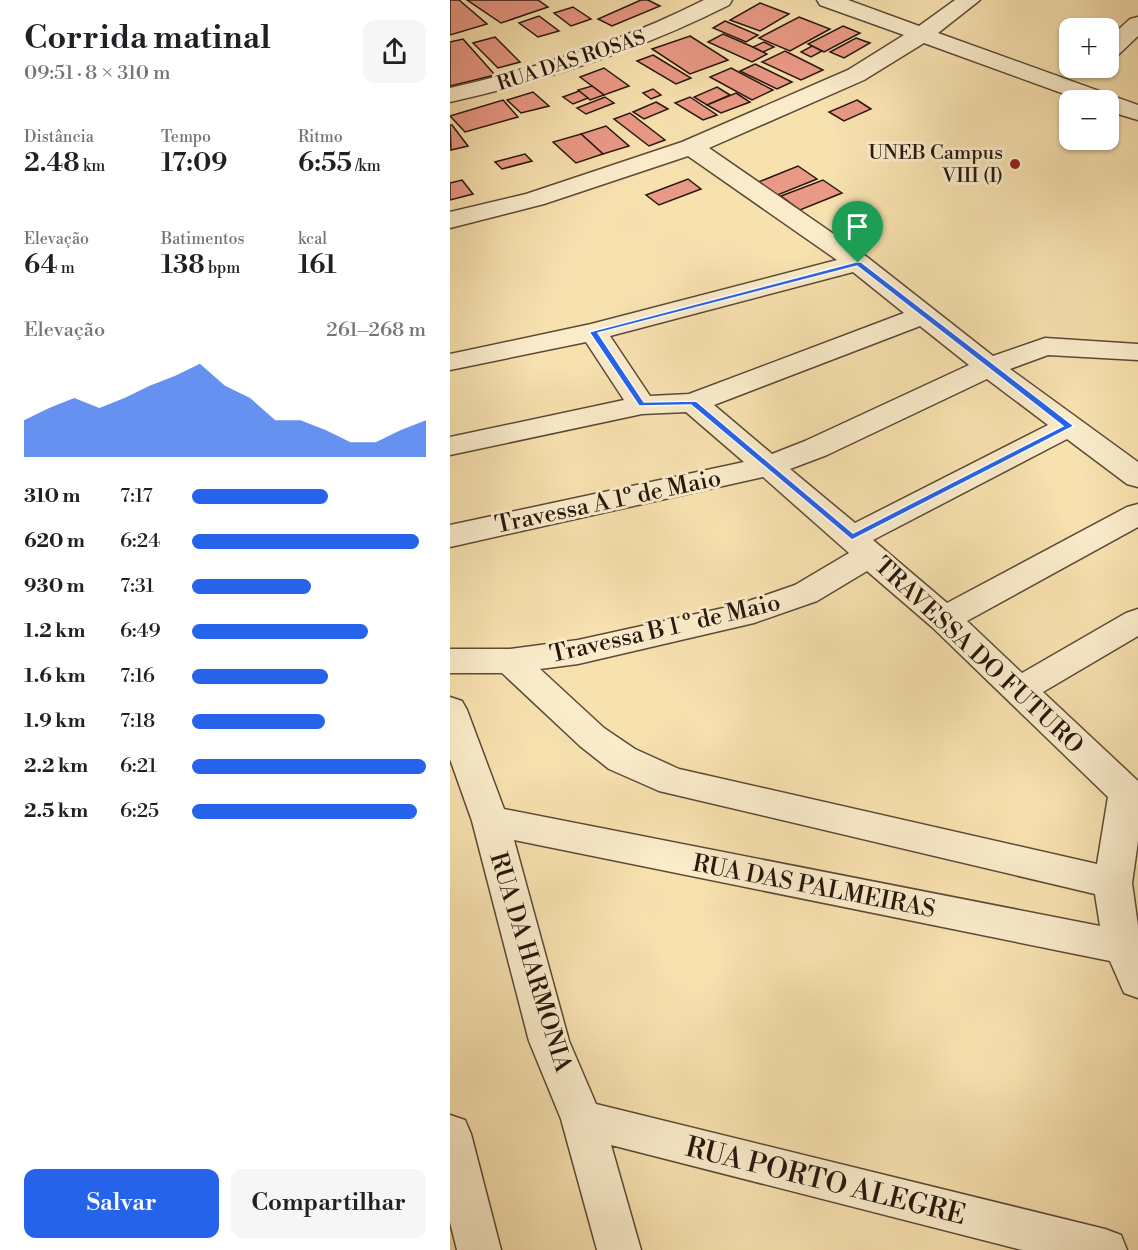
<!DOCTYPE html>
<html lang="pt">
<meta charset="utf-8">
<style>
:root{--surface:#fff;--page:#f6f6f6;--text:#202124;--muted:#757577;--accent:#2563eb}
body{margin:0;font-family:"Libre Bodoni",serif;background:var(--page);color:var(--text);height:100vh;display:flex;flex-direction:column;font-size:22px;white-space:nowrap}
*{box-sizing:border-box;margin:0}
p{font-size:20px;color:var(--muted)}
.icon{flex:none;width:33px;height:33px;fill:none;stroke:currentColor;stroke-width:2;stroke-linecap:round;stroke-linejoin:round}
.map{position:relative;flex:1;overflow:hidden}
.drawer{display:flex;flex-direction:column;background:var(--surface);width:450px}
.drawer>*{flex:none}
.controls{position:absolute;left:609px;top:18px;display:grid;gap:12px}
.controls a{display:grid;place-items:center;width:60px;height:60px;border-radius:12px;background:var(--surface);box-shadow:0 2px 4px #0004;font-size:30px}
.pin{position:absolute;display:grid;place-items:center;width:51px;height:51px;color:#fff;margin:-62px -26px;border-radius:50% 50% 50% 0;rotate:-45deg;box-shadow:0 0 6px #0007}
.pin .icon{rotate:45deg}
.round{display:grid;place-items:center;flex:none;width:63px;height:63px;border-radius:12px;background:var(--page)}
.headline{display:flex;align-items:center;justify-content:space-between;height:102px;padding:0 24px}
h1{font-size:33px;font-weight:600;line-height:45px}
.stats{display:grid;grid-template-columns:repeat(3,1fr);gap:9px;height:102px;padding:6px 24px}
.stats div{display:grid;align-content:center}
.stats b{font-size:26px;font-weight:600}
.stats small{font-size:16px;font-weight:400}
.stats p{font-size:16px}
.chart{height:168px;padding:12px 24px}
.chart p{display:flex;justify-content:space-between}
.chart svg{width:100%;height:108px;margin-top:6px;fill:var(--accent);opacity:.7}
.cta{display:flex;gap:12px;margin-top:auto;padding:12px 24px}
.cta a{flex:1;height:69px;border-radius:12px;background:var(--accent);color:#fff;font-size:24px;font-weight:600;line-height:69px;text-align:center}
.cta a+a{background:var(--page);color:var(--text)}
ul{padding:0 24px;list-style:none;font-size:20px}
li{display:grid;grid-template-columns:96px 72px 1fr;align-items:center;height:45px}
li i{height:15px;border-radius:8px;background:var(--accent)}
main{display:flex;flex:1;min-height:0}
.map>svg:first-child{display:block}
</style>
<main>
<section class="drawer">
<div class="headline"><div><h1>Corrida matinal</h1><p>09:51 · 8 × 310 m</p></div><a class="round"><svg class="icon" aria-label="share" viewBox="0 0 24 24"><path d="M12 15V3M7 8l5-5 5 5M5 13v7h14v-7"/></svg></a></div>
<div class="stats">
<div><p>Distância</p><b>2.48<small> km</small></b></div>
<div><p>Tempo</p><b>17:09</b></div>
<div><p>Ritmo</p><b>6:55<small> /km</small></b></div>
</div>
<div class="stats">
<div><p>Elevação</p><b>64<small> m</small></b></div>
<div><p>Batimentos</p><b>138<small> bpm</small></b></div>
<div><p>kcal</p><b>161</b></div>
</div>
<div class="chart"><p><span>Elevação</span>261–268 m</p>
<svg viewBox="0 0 160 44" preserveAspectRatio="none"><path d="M0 44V29L10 24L20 20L30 24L40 20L50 15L60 11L70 6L80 15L90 20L100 29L110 29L120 33L130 38L140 38L150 33L160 29V44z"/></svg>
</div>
<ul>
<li><b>310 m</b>7:17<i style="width:58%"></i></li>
<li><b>620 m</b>6:24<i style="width:97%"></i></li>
<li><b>930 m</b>7:31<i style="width:51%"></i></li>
<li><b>1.2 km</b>6:49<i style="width:75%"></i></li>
<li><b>1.6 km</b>7:16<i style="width:58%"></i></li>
<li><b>1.9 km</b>7:18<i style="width:57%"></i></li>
<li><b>2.2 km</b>6:21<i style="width:100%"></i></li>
<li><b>2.5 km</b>6:25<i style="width:96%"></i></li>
</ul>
<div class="cta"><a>Salvar</a><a>Compartilhar</a></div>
</section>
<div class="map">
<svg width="688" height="1250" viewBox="0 0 688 1250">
<rect width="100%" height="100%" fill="#f7e1af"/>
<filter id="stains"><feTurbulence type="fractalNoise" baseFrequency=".00333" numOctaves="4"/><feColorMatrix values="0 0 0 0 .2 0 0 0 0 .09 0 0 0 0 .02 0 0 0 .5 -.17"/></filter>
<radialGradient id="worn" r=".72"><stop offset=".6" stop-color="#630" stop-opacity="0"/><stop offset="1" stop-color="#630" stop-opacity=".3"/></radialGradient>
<!-- building -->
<g fill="#ea9986" stroke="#28160d" stroke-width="1.5">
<path d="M 0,0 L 9,0 L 37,24 L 0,35 Z"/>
<path d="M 17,0 L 88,0 L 98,7 L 51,23 Z"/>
<path d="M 191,0 L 198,0 L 210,6 L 162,26 L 148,19 Z"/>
<path d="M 310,3 L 339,14 L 310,31 L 280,20 Z"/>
<path d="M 123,7 L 141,19 L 121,26 L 104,13 Z"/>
<path d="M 89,16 L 109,31 L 88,37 L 69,23 Z"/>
<path d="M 349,17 L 380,29 L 340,51 L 309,38 Z"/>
<path d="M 275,21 L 308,35 L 296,42 L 263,28 Z"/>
<path d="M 393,26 L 410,33 L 374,52 L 358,44 Z"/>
<path d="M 273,34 L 303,47 L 317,54 L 302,62 L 258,42 Z"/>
<path d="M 240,36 L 278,60 L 240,74 L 202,49 Z"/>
<path d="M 45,37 L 70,62 L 48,68 L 23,43 Z"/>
<path d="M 406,38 L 420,43 L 394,58 L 380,52 Z"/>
<path d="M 13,39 L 45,75 L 0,86 L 0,42 Z"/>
<path d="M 314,42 L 324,47 L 313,52 L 303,47 Z"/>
<path d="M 362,46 L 372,51 L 361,57 L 351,52 Z"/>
<path d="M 335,51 L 373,70 L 351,80 L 312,62 Z"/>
<path d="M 203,55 L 241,78 L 226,84 L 187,61 Z"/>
<path d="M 305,64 L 342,82 L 327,89 L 290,71 Z"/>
<path d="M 154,68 L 179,86 L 154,95 L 130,77 Z"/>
<path d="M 281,68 L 323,90 L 302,100 L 260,77 Z"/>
<path d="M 142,86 L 154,95 L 140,100 L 128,90 Z"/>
<path d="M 267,87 L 280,95 L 257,105 L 244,97 Z"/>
<path d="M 203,89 L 211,95 L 201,99 L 193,93 Z"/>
<path d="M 129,91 L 138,98 L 123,104 L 113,97 Z"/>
<path d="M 83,92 L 99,106 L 71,113 L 57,100 Z"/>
<path d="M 286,93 L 300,102 L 271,113 L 257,105 Z"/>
<path d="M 155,97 L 164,103 L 136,114 L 127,108 Z"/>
<path d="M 240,97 L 267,115 L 253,120 L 225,103 Z"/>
<path d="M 53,100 L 68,117 L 15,132 L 0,116 Z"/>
<path d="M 407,100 L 421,109 L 394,121 L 379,112 Z"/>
<path d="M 206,102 L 218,109 L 194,119 L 183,112 Z"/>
<path d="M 180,113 L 215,140 L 199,146 L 164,119 Z"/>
<path d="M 0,125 L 2,125 L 18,146 L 1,150 Z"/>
<path d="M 156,126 L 179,146 L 153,154 L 131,134 Z"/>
<path d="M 131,134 L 153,154 L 126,163 L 103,142 Z"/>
<path d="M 75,154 L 82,161 L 52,169 L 45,162 Z"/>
<path d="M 348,166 L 367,179 L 325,196 L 306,183 Z"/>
<path d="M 238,179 L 251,189 L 209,205 L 196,195 Z"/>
<path d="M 12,180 L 23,194 L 0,200 L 0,183 Z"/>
<path d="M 373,180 L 392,193 L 350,210 L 331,196 Z"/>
</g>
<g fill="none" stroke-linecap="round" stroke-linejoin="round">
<defs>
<g id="minor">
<path d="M 254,0 L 282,0 L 279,5 C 190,50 97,80 0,102 L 0,88 C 88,68 173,41 254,0 Z"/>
<path d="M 367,0 L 398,0 L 469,26 L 505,0 L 530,0 L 488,33 L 688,105 L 688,120 L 658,111 L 658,100 L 631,100 L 474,43 L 414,80 L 259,148 L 417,257 L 543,356 L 595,338 L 688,344 L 688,360 L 598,355 L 560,369 L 688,462 L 688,487 L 677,484 L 617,439 L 423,540 L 497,603 L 677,507 L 688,504 L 688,527 L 517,621 L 572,673 L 676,613 L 688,609 L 688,636 L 593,692 L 688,781 L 688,841 L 682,883 L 688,926 L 688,998 L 674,993 L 660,961 L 64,840 L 119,1041 L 146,1104 L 655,1229 L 671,1235 L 677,1250 L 572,1250 L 161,1145 L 191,1250 L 147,1250 L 111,1119 L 79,1041 L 22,821 L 0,759 L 0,697 L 12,701 L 17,710 L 54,809 L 650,926 L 645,894 L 209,791 L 159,769 L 130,746 L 52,673 L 0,673 L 0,649 L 60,649 L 128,640 L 287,605 L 345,585 L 399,553 L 313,477 L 0,547 L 0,525 L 294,462 L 236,412 L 192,414 L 0,455 L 0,437 L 174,400 L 136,342 L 0,370 L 0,354 L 141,324 L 387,260 L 238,156 L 94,204 L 0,228 L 0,212 L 76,194 L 232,142 L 398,70 L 454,35 L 370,5 ZM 403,272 L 454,313 L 239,394 L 200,396 L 160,336 ZM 470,326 L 519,365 L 355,441 L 322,454 L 264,405 ZM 537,379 L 598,425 L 405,523 L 340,469 L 377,455 ZM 417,571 L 482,627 L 658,797 L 647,864 L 229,769 L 185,749 L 154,728 L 90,669 L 128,664 L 304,623 L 367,601 Z"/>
<path d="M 688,17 L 688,36 L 666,57 L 658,59 L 658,39 L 680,19 Z"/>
<path d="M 0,1115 L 15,1120 L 21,1134 L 51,1250 L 7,1250 L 0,1222 Z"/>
</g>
</defs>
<!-- minor casing -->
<use href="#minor" stroke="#5c4936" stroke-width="3"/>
<!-- minor -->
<use href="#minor" fill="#faeccb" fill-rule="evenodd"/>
</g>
<!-- route -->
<path fill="#2563eb" stroke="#fff" stroke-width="1.5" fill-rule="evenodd" d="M 406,262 L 411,262 L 624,426 L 402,540 L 241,405 L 189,406 L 139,332 ZM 407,266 L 613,426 L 403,533 L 246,401 L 194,402 L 148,333 Z"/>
<!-- markers -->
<circle fill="#8f2418" stroke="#faeccb" stroke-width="2" cx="565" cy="164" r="6"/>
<g text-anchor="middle" stroke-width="6" stroke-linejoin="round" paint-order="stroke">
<!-- far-street labels -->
<g font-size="20" fill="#28160d" stroke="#faeccb">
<text transform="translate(121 60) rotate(-18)" y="7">RUA DAS ROSAS</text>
</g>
<!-- far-poi labels -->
<g font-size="20" fill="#28160d" stroke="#faeccb" text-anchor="end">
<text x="553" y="159">UNEB Campus<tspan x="553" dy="23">VIII (I)</tspan></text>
</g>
<!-- street labels -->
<g font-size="24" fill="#28160d" stroke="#faeccb">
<text transform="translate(158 501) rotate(-12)" y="8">Travessa A 1º de Maio</text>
<text transform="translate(215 628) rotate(-13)" y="8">Travessa B 1 º de Maio</text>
<text transform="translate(529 655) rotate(43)" y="8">TRAVESSA DO FUTURO</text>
<text transform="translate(364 886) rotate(11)" y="8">RUA DAS PALMEIRAS</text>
<text transform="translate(81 962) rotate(73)" y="8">RUA DA HARMONIA</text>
</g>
<!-- near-street labels -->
<g font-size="28" fill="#28160d" stroke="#faeccb">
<text transform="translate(376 1180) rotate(14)" y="10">RUA PORTO ALEGRE</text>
</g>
</g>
<rect width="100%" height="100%" filter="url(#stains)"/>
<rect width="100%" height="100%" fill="url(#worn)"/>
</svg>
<div class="controls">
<a>+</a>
<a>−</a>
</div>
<div class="pin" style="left:408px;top:263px;background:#1e9e55"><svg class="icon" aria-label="arrive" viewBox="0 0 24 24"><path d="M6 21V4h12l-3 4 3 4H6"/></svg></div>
</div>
</main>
